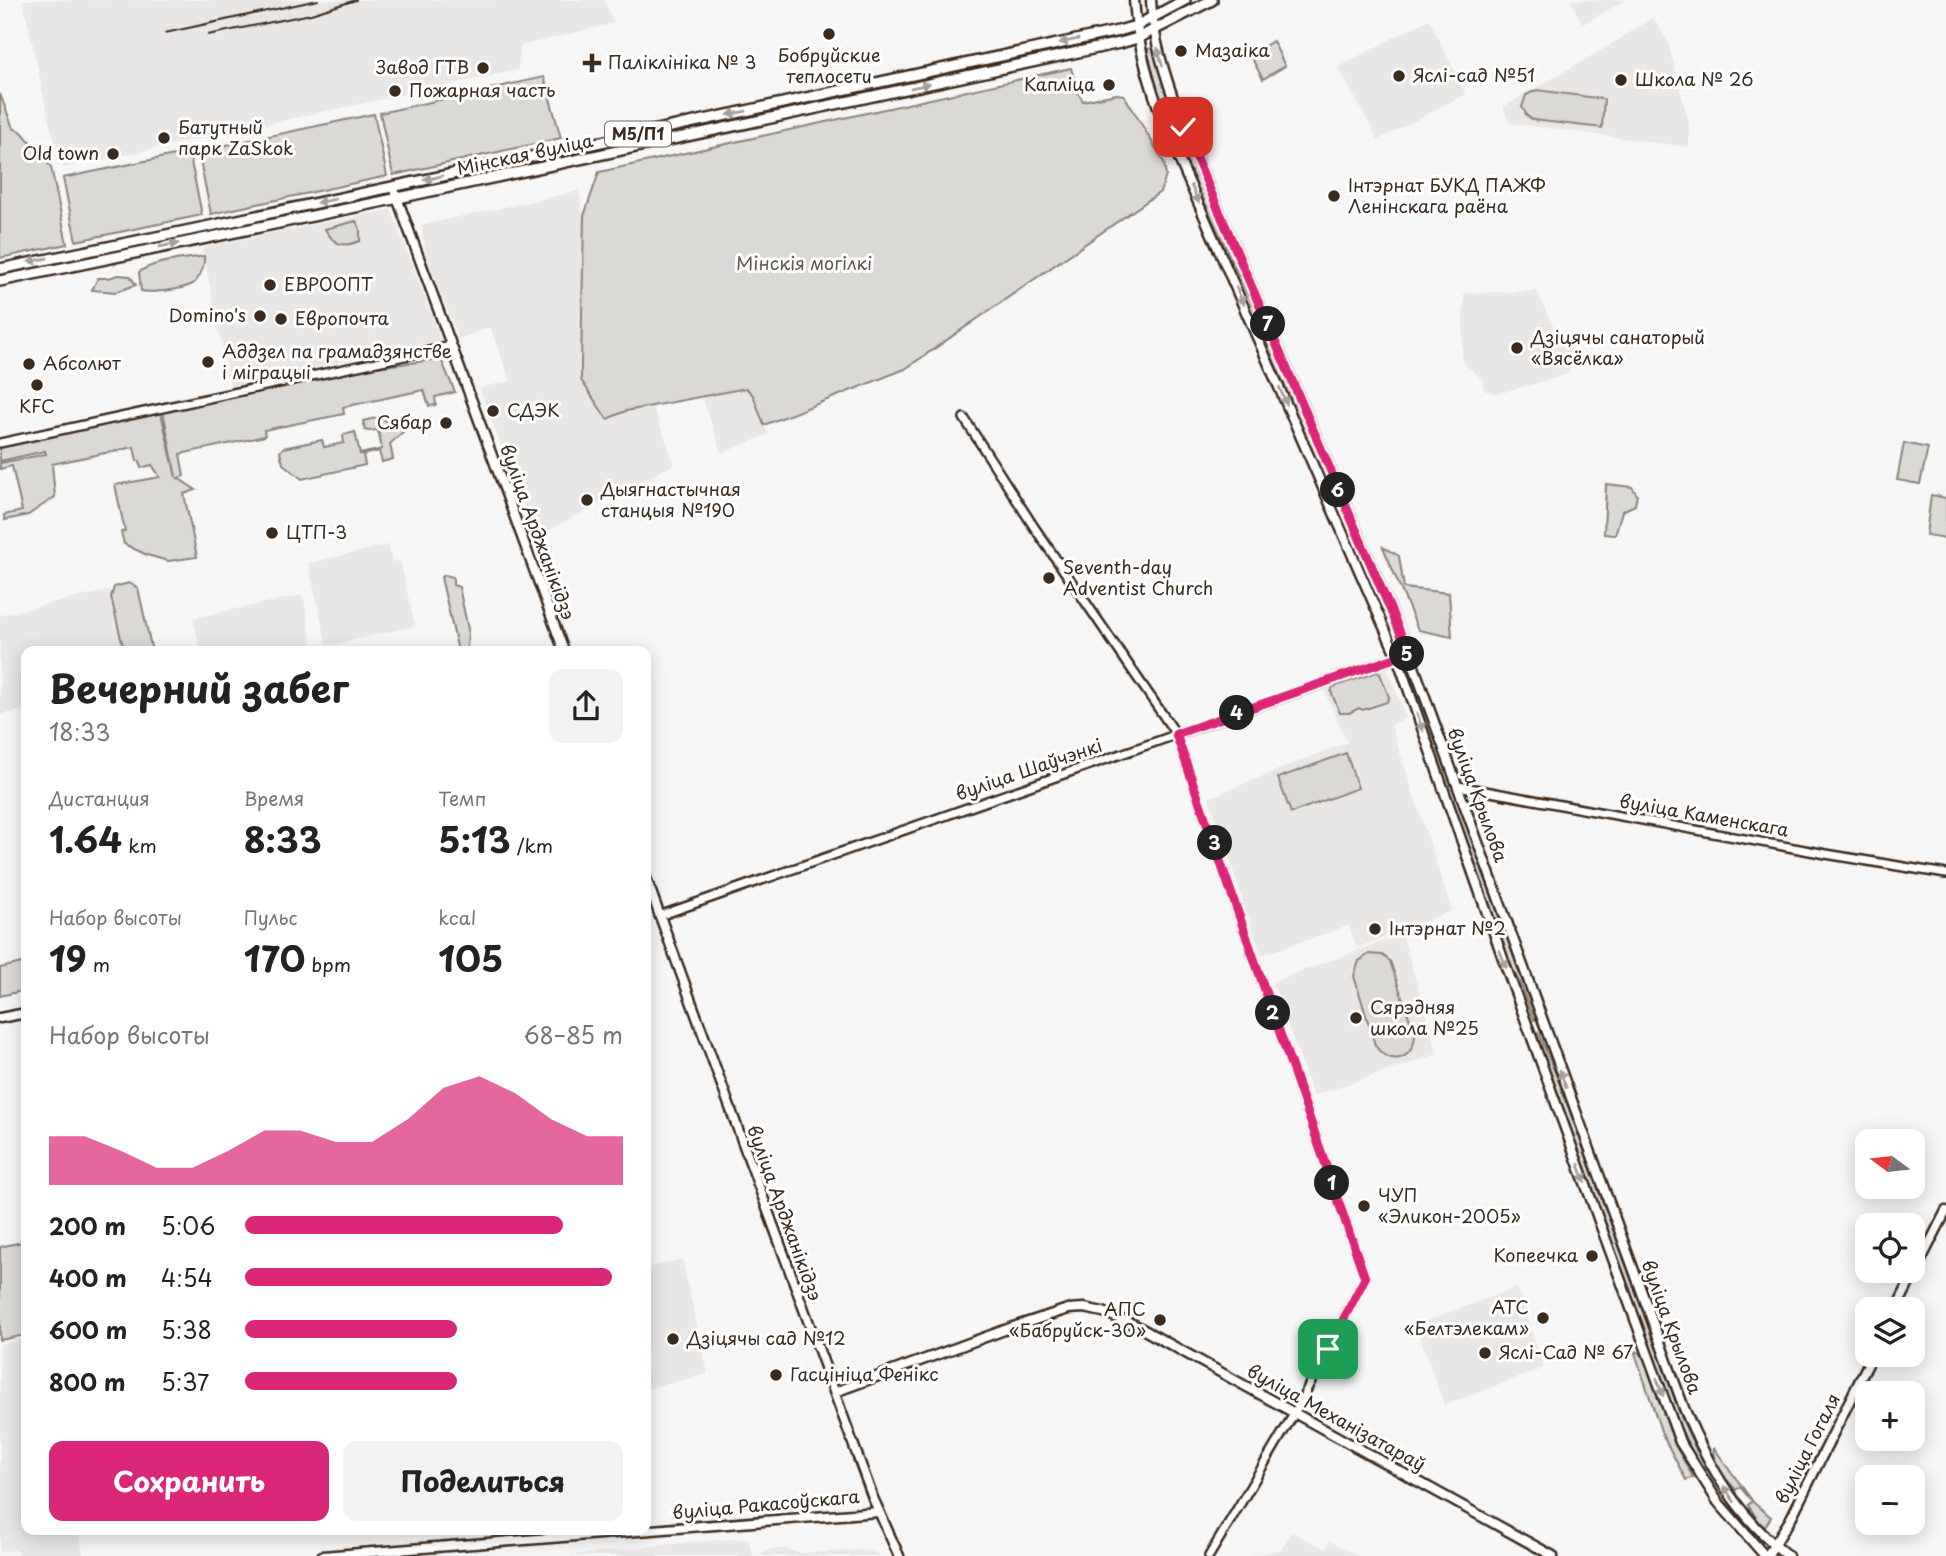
<!DOCTYPE html>
<html lang="ru">
<meta charset="utf-8">
<style>
:root{--surface:#fff;--page:#f2f2f2;--text:#222;--muted:#767676;--accent:#db2777}
body{margin:0;font-family:"Playpen Sans",sans-serif;background:var(--page);color:var(--text);height:100vh;display:flex;flex-direction:column;font-size:26px;white-space:nowrap}
*{box-sizing:border-box;margin:0}
p{font-size:23px;color:var(--muted)}
.icon{flex:none;width:38px;height:38px;fill:none;stroke:currentColor;stroke-width:2;stroke-linecap:round;stroke-linejoin:round}
.map{position:relative;flex:1;overflow:hidden}
.side{position:absolute;left:21px;top:646px;width:630px;height:889px;display:flex;flex-direction:column;background:var(--surface);border-radius:14px;box-shadow:0 4px 18px #0003}
.side>*{flex:none}
.needle{width:46px;rotate:285deg}
.tools{position:absolute;left:1855px;top:1129px;display:grid;gap:14px}
.tools a{display:grid;place-items:center;width:70px;height:70px;border-radius:14px;background:var(--surface);box-shadow:0 4px 18px #0003;font-size:35px}
.pin{position:absolute;display:grid;place-items:center;width:60px;height:60px;color:#fff;margin:-30px;border-radius:14px;box-shadow:0 4px 10px #0006}
.km{position:absolute;width:35px;height:35px;margin:-18px;border-radius:50%;background:#222;color:#fff;font-size:19px;line-height:35px;text-align:center}
.round{display:grid;place-items:center;flex:none;width:74px;height:74px;border-radius:14px;background:var(--page)}
.overview{display:flex;align-items:center;justify-content:space-between;height:119px;padding:0 28px}
h1{font-size:38px;font-weight:700;line-height:52px}
.stats{display:grid;grid-template-columns:repeat(3,1fr);gap:10px;height:119px;padding:7px 28px}
.stats div{display:grid;align-content:center}
.stats b{font-size:35px;font-weight:700}
.stats small{font-size:19px;font-weight:400}
.stats p{font-size:19px}
.chart{height:196px;padding:14px 28px}
.chart p{display:flex;justify-content:space-between}
.chart svg{width:100%;height:126px;margin-top:7px;fill:var(--accent);opacity:.7}
.button{display:flex;gap:14px;margin-top:auto;padding:14px 28px}
.button a{flex:1;height:80px;border-radius:14px;background:var(--accent);color:#fff;font-size:28px;font-weight:700;line-height:80px;text-align:center}
.button a+a{background:var(--page);color:var(--text)}
ul{padding:0 28px;list-style:none;font-size:23px}
li{display:grid;grid-template-columns:112px 84px 1fr;align-items:center;height:52px}
li i{height:18px;border-radius:9px;background:var(--accent)}
.map>svg:first-child{display:block}
</style>
<div class="map">
<svg width="1946" height="1556" viewBox="0 0 1946 1556">
<rect width="100%" height="100%" fill="#f7f6f6"/>
<filter id="ink" filterUnits="userSpaceOnUse"><feTurbulence type="fractalNoise" baseFrequency=".0143" numOctaves="2"/><feDisplacementMap in="SourceGraphic" scale="14" xChannelSelector="R" yChannelSelector="G"/><feConvolveMatrix kernelMatrix="1 2 1 2 8 2 1 2 1" color-interpolation-filters="sRGB"/></filter>
<g filter="url(#ink)">
<!-- built -->
<g fill="#e9e7e6">
<path d="M 23,0 L 604,0 L 614,23 L 521,46 L 518,70 L 63,168 L 50,126 Z"/>
<path d="M 1570,0 L 1626,0 L 1583,24 Z"/>
<path d="M 1653,17 L 1668,42 L 1689,123 L 1689,147 L 1509,123 L 1503,107 L 1605,48 Z"/>
<path d="M 1429,19 L 1466,94 L 1378,140 L 1338,67 Z"/>
<path d="M 579,191 L 584,216 L 581,380 L 626,411 L 653,407 L 675,464 L 536,537 L 479,388 L 510,381 L 490,327 L 459,339 L 427,259 L 421,225 Z"/>
<path d="M 391,209 L 441,340 L 230,386 L 202,247 Z"/>
<path d="M 1537,291 L 1554,329 L 1572,334 L 1569,374 L 1497,394 L 1484,390 L 1482,379 L 1462,362 L 1464,293 Z"/>
<path d="M 746,388 L 753,395 L 768,435 L 722,453 L 702,397 Z"/>
<path d="M 389,545 L 392,562 L 400,560 L 415,626 L 327,646 L 308,563 Z"/>
<path d="M 129,586 L 144,651 L 26,651 L 26,709 L 0,715 L 0,615 Z"/>
<path d="M 303,595 L 314,651 L 200,651 L 193,618 Z"/>
<path d="M 1386,665 L 1406,718 L 1391,725 L 1452,911 L 1357,948 L 1349,926 L 1261,955 L 1209,798 L 1347,742 L 1324,690 Z"/>
<path d="M 1402,934 L 1438,1054 L 1313,1096 L 1272,982 Z"/>
<path d="M 682,1259 L 708,1374 L 646,1389 L 646,1268 Z"/>
<path d="M 1517,1287 L 1544,1368 L 1444,1405 L 1416,1325 Z"/>
<path d="M 26,1339 L 26,1530 L 79,1530 L 83,1556 L 19,1556 L 16,1550 L 0,1552 L 0,1344 Z"/>
<path d="M 1291,1532 L 1326,1549 L 1330,1541 L 1358,1556 L 1250,1556 L 1281,1549 Z"/>
<path d="M 748,1538 L 753,1556 L 762,1555 L 771,1549 L 786,1549 L 800,1553 L 859,1550 L 873,1552 L 881,1556 L 567,1556 L 689,1542 Z"/>
</g>
<!-- green -->
<g fill="#dbd9d6" stroke="#8b827a" stroke-width="2">
<path d="M 1273,41 L 1285,66 L 1263,79 L 1250,55 Z"/>
<path d="M 1152,48 L 1155,53 L 1171,109 L 1263,324 L 1261,324 L 1172,131 L 1157,89 L 1148,53 L 1148,49 Z"/>
<path d="M 1071,68 L 1078,92 L 1083,101 L 1116,94 L 1124,95 L 1164,162 L 1166,176 L 1160,192 L 905,369 L 764,425 L 753,395 L 746,388 L 626,411 L 607,419 L 581,380 L 581,366 L 584,216 L 599,172 Z"/>
<path d="M 544,77 L 561,138 L 393,175 L 380,113 Z"/>
<path d="M 1537,90 L 1604,99 L 1602,128 L 1533,120 L 1527,116 L 1522,107 L 1526,95 Z"/>
<path d="M 0,94 L 13,128 L 22,132 L 51,167 L 67,244 L 0,258 Z"/>
<path d="M 374,114 L 387,176 L 211,214 L 198,151 Z"/>
<path d="M 189,152 L 202,215 L 76,241 L 63,178 Z"/>
<path d="M 356,221 L 360,229 L 360,241 C 342,248 334,245 325,229 Z"/>
<path d="M 204,256 C 205,264 201,276 195,282 C 187,290 151,293 141,291 L 139,272 C 157,260 182,260 204,256 Z"/>
<path d="M 118,275 L 130,276 L 136,285 L 115,292 L 92,290 L 98,278 L 109,278 Z"/>
<path d="M 1266,336 L 1287,380 L 1402,647 L 1379,600 L 1368,582 L 1264,337 Z"/>
<path d="M 441,359 L 455,392 L 435,397 L 436,405 L 429,406 L 424,390 L 343,407 L 344,414 L 264,430 L 265,436 L 180,454 L 184,476 L 178,478 L 196,490 L 184,494 L 197,557 L 168,561 L 147,555 L 124,544 L 121,532 L 125,531 L 115,485 L 160,477 L 152,465 L 141,468 L 140,461 L 137,461 L 134,447 L 52,464 L 55,497 L 28,515 L 5,520 L 4,515 L 22,511 L 12,466 L 0,469 L 0,463 L 46,454 L 45,451 L 0,461 L 0,448 L 161,413 L 176,477 L 163,411 L 376,367 Z"/>
<path d="M 384,416 L 386,423 L 405,430 L 390,444 L 393,459 L 382,462 L 379,451 L 363,455 L 365,465 L 302,479 L 283,464 L 280,452 L 283,448 L 322,440 L 324,447 L 344,443 L 343,435 L 355,432 L 360,454 L 382,449 L 378,430 L 368,431 L 365,430 L 363,421 Z"/>
<path d="M 1904,443 L 1928,448 L 1920,484 L 1897,480 Z"/>
<path d="M 1606,484 L 1632,487 L 1637,495 L 1635,505 L 1622,511 L 1615,535 L 1604,534 Z"/>
<path d="M 1931,495 L 1946,498 L 1946,538 L 1926,535 Z"/>
<path d="M 1383,547 L 1399,556 L 1404,588 L 1449,593 L 1452,637 L 1418,630 Z"/>
<path d="M 445,575 L 453,577 L 453,585 L 459,587 L 468,629 L 467,651 L 458,651 L 441,577 Z"/>
<path d="M 129,583 L 138,588 L 152,651 L 124,651 L 111,597 L 114,587 Z"/>
<path d="M 1406,662 L 1433,732 L 1536,1019 L 1534,1020 L 1520,983 L 1511,967 L 1404,663 Z"/>
<path d="M 1377,672 L 1380,674 L 1389,697 L 1387,702 L 1363,710 L 1359,708 L 1349,713 L 1340,713 L 1331,692 L 1333,687 Z"/>
<path d="M 1346,753 L 1358,788 L 1291,813 L 1278,778 Z"/>
<path d="M 1369,954 L 1382,955 L 1390,961 L 1415,1035 C 1414,1061 1388,1067 1375,1045 L 1354,976 L 1359,961 Z"/>
<path d="M 26,962 L 26,990 L 0,996 L 0,968 Z"/>
<path d="M 1538,1032 L 1559,1082 L 1682,1419 L 1696,1450 L 1713,1479 L 1734,1509 L 1763,1542 C 1729,1524 1694,1457 1678,1423 L 1536,1033 Z"/>
<path d="M 26,1241 L 26,1335 L 0,1340 L 0,1247 Z"/>
<path d="M 1634,1350 L 1640,1353 L 1644,1359 L 1675,1445 L 1693,1477 L 1686,1480 L 1662,1434 Z"/>
<path d="M 1714,1448 L 1754,1503 L 1771,1517 L 1765,1527 L 1760,1523 L 1748,1505 L 1752,1501 L 1740,1487 L 1736,1490 C 1726,1478 1710,1465 1714,1448 Z"/>
</g>
<g fill="none" stroke-linecap="round" stroke-linejoin="round">
<defs>
<g id="tertiary">
<path d="M 964,418 L 1034,527 L 1176,734 L 1365,1278 L 1294,1414 L 1209,1556"/>
<path d="M 0,443 L 451,346"/>
<path d="M 1458,786 L 1826,854 L 1946,874"/>
<path d="M 659,916 L 1409,653"/>
</g>
<g id="secondary">
<path d="M 1134,0 C 1137,44 1150,86 1165,127 L 1397,657 L 1506,967 L 1680,1442 L 1718,1502 L 1765,1556"/>
<path d="M 1151,0 C 1153,44 1169,86 1183,127 L 1409,653 L 1684,1408 C 1709,1467 1736,1515 1788,1556"/>
<path d="M 393,187 L 564,651"/>
<path d="M 646,878 L 873,1498 L 899,1556"/>
<path d="M 0,1018 L 26,1013"/>
<path d="M 1896,1309 L 1946,1211"/>
<path d="M 835,1392 L 1010,1328 L 1068,1309 L 1084,1308 L 1103,1312 L 1135,1325 L 1553,1556"/>
<path d="M 322,1556 L 878,1512"/>
<path d="M 1767,1556 L 1790,1520 L 1873,1354"/>
</g>
<g id="primary">
<path d="M 0,269 L 210,226 L 1118,31 L 1136,26 L 1185,0"/>
<path d="M 0,281 L 375,203 L 1120,43 L 1138,38 L 1212,0"/>
</g>
</defs>
<!-- tertiary casing -->
<use href="#tertiary" stroke="#3b2a1e" stroke-width="12"/>
<!-- secondary casing -->
<use href="#secondary" stroke="#3b2a1e" stroke-width="13"/>
<!-- primary casing -->
<use href="#primary" stroke="#3b2a1e" stroke-width="14"/>
<!-- tertiary -->
<use href="#tertiary" stroke="#fff" stroke-width="7"/>
<!-- secondary -->
<use href="#secondary" stroke="#fff" stroke-width="8"/>
<!-- primary -->
<use href="#primary" stroke="#fff" stroke-width="9"/>
<!-- rail -->
<g stroke="#3b2a1e" stroke-width="2">
<path d="M 165,33 L 318,0"/>
<path d="M 208,35 L 311,14 L 356,0"/>
</g>
</g>
<!-- one-way arrows -->
<defs><path id="oneway-solid" d="M-6-.8H1V-3.2L6.5 0L1 3.2V.8H-6Z" transform="scale(1.75)"/></defs>
<g fill="#a79f9a">
<use href="#oneway-solid" transform="translate(1069 41) rotate(168)"/>
<use href="#oneway-solid" transform="translate(1160 57) rotate(-105)"/>
<use href="#oneway-solid" transform="translate(920 86) rotate(-12)"/>
<use href="#oneway-solid" transform="translate(737 113) rotate(168)"/>
<use href="#oneway-solid" transform="translate(433 178) rotate(167)"/>
<use href="#oneway-solid" transform="translate(1195 194) rotate(66)"/>
<use href="#oneway-solid" transform="translate(326 201) rotate(168)"/>
<use href="#oneway-solid" transform="translate(169 245) rotate(-12)"/>
<use href="#oneway-solid" transform="translate(38 260) rotate(168)"/>
<use href="#oneway-solid" transform="translate(1240 296) rotate(66)"/>
<use href="#oneway-solid" transform="translate(1283 396) rotate(67)"/>
<use href="#oneway-solid" transform="translate(1420 722) rotate(71)"/>
<use href="#oneway-solid" transform="translate(1503 959) rotate(70)"/>
<use href="#oneway-solid" transform="translate(1563 1079) rotate(-110)"/>
<use href="#oneway-solid" transform="translate(1582 1173) rotate(70)"/>
<use href="#oneway-solid" transform="translate(1660 1387) rotate(70)"/>
<use href="#oneway-solid" transform="translate(1729 1494) rotate(-125)"/>
</g>
</g>
<g fill="none" stroke-linecap="round" stroke-linejoin="round" filter="url(#ink)">
<defs>
<path id="route" d="M 1183,127 L 1409,653 L 1176,734 L 1365,1278 L 1328,1349"/>
</defs>
<!-- route casing -->
<use href="#route" stroke="#fff" stroke-width="14"/>
<!-- route -->
<use href="#route" stroke="#db2777" stroke-width="9"/>
</g>
<!-- markers -->
<g fill="#3b2a1e" stroke="#fff" stroke-width="2.5">
<circle cx="829" cy="34" r="7"/>
<circle cx="1181" cy="51" r="7"/>
<path d="M588.5 52.5h7v7h7v7h-7v7h-7v-7h-7v-7h7z"/>
<circle cx="483" cy="68" r="7"/>
<circle cx="1399" cy="76" r="7"/>
<circle cx="1621" cy="80" r="7"/>
<circle cx="1109" cy="85" r="7"/>
<circle cx="395" cy="91" r="7"/>
<circle cx="164" cy="138" r="7"/>
<circle cx="113" cy="154" r="7"/>
<circle cx="1334" cy="196" r="7"/>
<circle cx="270" cy="285" r="7"/>
<circle cx="260" cy="316" r="7"/>
<circle cx="281" cy="319" r="7"/>
<circle cx="1517" cy="348" r="7"/>
<circle cx="208" cy="362" r="7"/>
<circle cx="29" cy="364" r="7"/>
<circle cx="37" cy="385" r="7"/>
<circle cx="493" cy="411" r="7"/>
<circle cx="446" cy="423" r="7"/>
<circle cx="587" cy="500" r="7"/>
<circle cx="272" cy="533" r="7"/>
<circle cx="1049" cy="578" r="7"/>
<circle cx="1375" cy="929" r="7"/>
<circle cx="1356" cy="1018" r="7"/>
<circle cx="1364" cy="1206" r="7"/>
<circle cx="1592" cy="1256" r="7"/>
<circle cx="1543" cy="1318" r="7"/>
<circle cx="1160" cy="1320" r="7"/>
<circle cx="673" cy="1339" r="7"/>
<circle cx="1485" cy="1353" r="7"/>
<circle cx="776" cy="1375" r="7"/>
</g>
<g text-anchor="middle" stroke-width="6" stroke-linejoin="round" paint-order="stroke">
<!-- shield labels -->
<rect fill="#fff" stroke="#766a62" stroke-width="2" x="605" y="121.5" width="66" height="25" rx="5"/>
<g font-size="16" font-weight="bold" fill="#3b2a1e">
<text x="638" y="140">М5/П1</text>
</g>
<!-- poi labels -->
<g font-size="18" fill="#3b2a1e" stroke="#fff" text-anchor="start">
<text x="1195" y="57">Мазаіка</text>
<text x="829" y="62" text-anchor="middle">Бобруйские<tspan x="829" dy="21">теплосети</tspan></text>
<text x="608" y="69">Паліклініка № 3</text>
<text x="469" y="74" text-anchor="end">Завод ГТВ</text>
<text x="1413" y="82">Яслі-сад №51</text>
<text x="1635" y="86">Школа № 26</text>
<text x="1095" y="91" text-anchor="end">Капліца</text>
<text x="409" y="97">Пожарная часть</text>
<text x="178" y="134">Батутный<tspan x="178" dy="21">парк ZaSkok</tspan></text>
<text x="99" y="160" text-anchor="end">Old town</text>
<text x="1348" y="192">Інтэрнат БУКД ПАЖФ<tspan x="1348" dy="21">Ленінскага раёна</tspan></text>
<text x="284" y="291">ЕВРООПТ</text>
<text x="246" y="322" text-anchor="end">Domino's</text>
<text x="295" y="325">Европочта</text>
<text x="1531" y="344">Дзіцячы санаторый<tspan x="1531" dy="21">«Вясёлка»</tspan></text>
<text x="222" y="358">Аддзел па грамадзянстве<tspan x="222" dy="21">і міграцыі</tspan></text>
<text x="43" y="370">Абсолют</text>
<text x="37" y="413" text-anchor="middle">KFC</text>
<text x="507" y="417">СДЭК</text>
<text x="432" y="429" text-anchor="end">Сябар</text>
<text x="601" y="496">Дыягнастычная<tspan x="601" dy="21">станцыя №190</tspan></text>
<text x="286" y="539">ЦТП-3</text>
<text x="1063" y="574">Seventh-day<tspan x="1063" dy="21">Adventist Church</tspan></text>
<text x="1389" y="935">Інтэрнат №2</text>
<text x="1370" y="1014">Сярэдняя<tspan x="1370" dy="21">школа №25</tspan></text>
<text x="1378" y="1202">ЧУП<tspan x="1378" dy="21">«Эликон-2005»</tspan></text>
<text x="1578" y="1262" text-anchor="end">Копеечка</text>
<text x="1529" y="1314" text-anchor="end">АТС<tspan x="1529" dy="21">«Белтэлекам»</tspan></text>
<text x="1146" y="1316" text-anchor="end">АПС<tspan x="1146" dy="21">«Бабруйск-30»</tspan></text>
<text x="687" y="1345">Дзіцячы сад №12</text>
<text x="1499" y="1359">Яслі-Сад № 67</text>
<text x="790" y="1381">Гасцініца Фенікс</text>
</g>
<!-- street labels -->
<g font-size="18" fill="#3b2a1e" stroke="#fff">
<text transform="translate(525 155) rotate(-12)" y="6">Мінская вуліца</text>
<text transform="translate(537 532) rotate(70)" y="6">вуліца Арджанікідзэ</text>
<text transform="translate(1029 770) rotate(-19)" y="6">вуліца Шаўчэнкі</text>
<text transform="translate(1477 795) rotate(70)" y="6">вуліца Крылова</text>
<text transform="translate(1704 816) rotate(10)" y="6">вуліца Каменскага</text>
<text transform="translate(784 1213) rotate(70)" y="6">вуліца Арджанікідзэ</text>
<text transform="translate(1671 1327) rotate(70)" y="6">вуліца Крылова</text>
<text transform="translate(1336 1418) rotate(29)" y="6">вуліца Механізатараў</text>
<text transform="translate(1808 1449) rotate(-63)" y="6">вуліца Гогаля</text>
<text transform="translate(766 1505) rotate(-5)" y="6">вуліца Ракасоўскага</text>
</g>
<!-- park labels -->
<g font-size="18" fill="#63564c" stroke="#fff">
<text x="804" y="270">Мінскія могілкі</text>
</g>
</g>
</svg>
<div class="tools">
<a><svg class="needle" viewBox="-14 -14 28 28"><path d="M0-13l5 13h-10z" fill="#e53935"/><path d="M0 13l5-13h-10z" fill="#767676"/></svg></a>
<a><svg class="icon" aria-label="locate" viewBox="0 0 24 24"><circle cx="12" cy="12" r="6"/><path d="M12 2v4M12 18v4M2 12h4M18 12h4"/></svg></a>
<a><svg class="icon" aria-label="layers" viewBox="0 0 24 24"><path d="M12 4l9 5-9 5-9-5zM3 14l9 5 9-5"/></svg></a>
<a>+</a>
<a>−</a>
</div>
<div class="pin" style="left:1328px;top:1349px;background:#1e9e55"><svg class="icon" aria-label="arrive" viewBox="0 0 24 24"><path d="M6 21V4h12l-3 4 3 4H6"/></svg></div>
<div class="pin" style="left:1183px;top:127px;background:#d93025"><svg class="icon" aria-label="check" viewBox="0 0 24 24"><path d="M5 12l5 5 9-10"/></svg></div>
<b class="km" style="left:1332px;top:1183px">1</b>
<b class="km" style="left:1273px;top:1013px">2</b>
<b class="km" style="left:1215px;top:843px">3</b>
<b class="km" style="left:1237px;top:713px">4</b>
<b class="km" style="left:1407px;top:654px">5</b>
<b class="km" style="left:1338px;top:490px">6</b>
<b class="km" style="left:1268px;top:324px">7</b>
<section class="side">
<div class="overview"><div><h1>Вечерний забег</h1><p>18:33</p></div><a class="round"><svg class="icon" aria-label="share" viewBox="0 0 24 24"><path d="M12 15V3M7 8l5-5 5 5M5 13v7h14v-7"/></svg></a></div>
<div class="stats">
<div><p>Дистанция</p><b>1.64<small> km</small></b></div>
<div><p>Время</p><b>8:33</b></div>
<div><p>Темп</p><b>5:13<small> /km</small></b></div>
</div>
<div class="stats">
<div><p>Набор высоты</p><b>19<small> m</small></b></div>
<div><p>Пульс</p><b>170<small> bpm</small></b></div>
<div><p>kcal</p><b>105</b></div>
</div>
<div class="chart"><p><span>Набор высоты</span>68–85 m</p>
<svg viewBox="0 0 160 44" preserveAspectRatio="none"><path d="M0 44V27L10 27L20 32L30 38L40 38L50 32L60 25L70 25L80 29L90 29L100 21L110 10L120 6L130 12L140 21L150 27L160 27V44z"/></svg>
</div>
<ul>
<li><b>200 m</b>5:06<i style="width:84%"></i></li>
<li><b>400 m</b>4:54<i style="width:97%"></i></li>
<li><b>600 m</b>5:38<i style="width:56%"></i></li>
<li><b>800 m</b>5:37<i style="width:56%"></i></li>
</ul>
<div class="button"><a>Сохранить</a><a>Поделиться</a></div>
</section>
</div>
